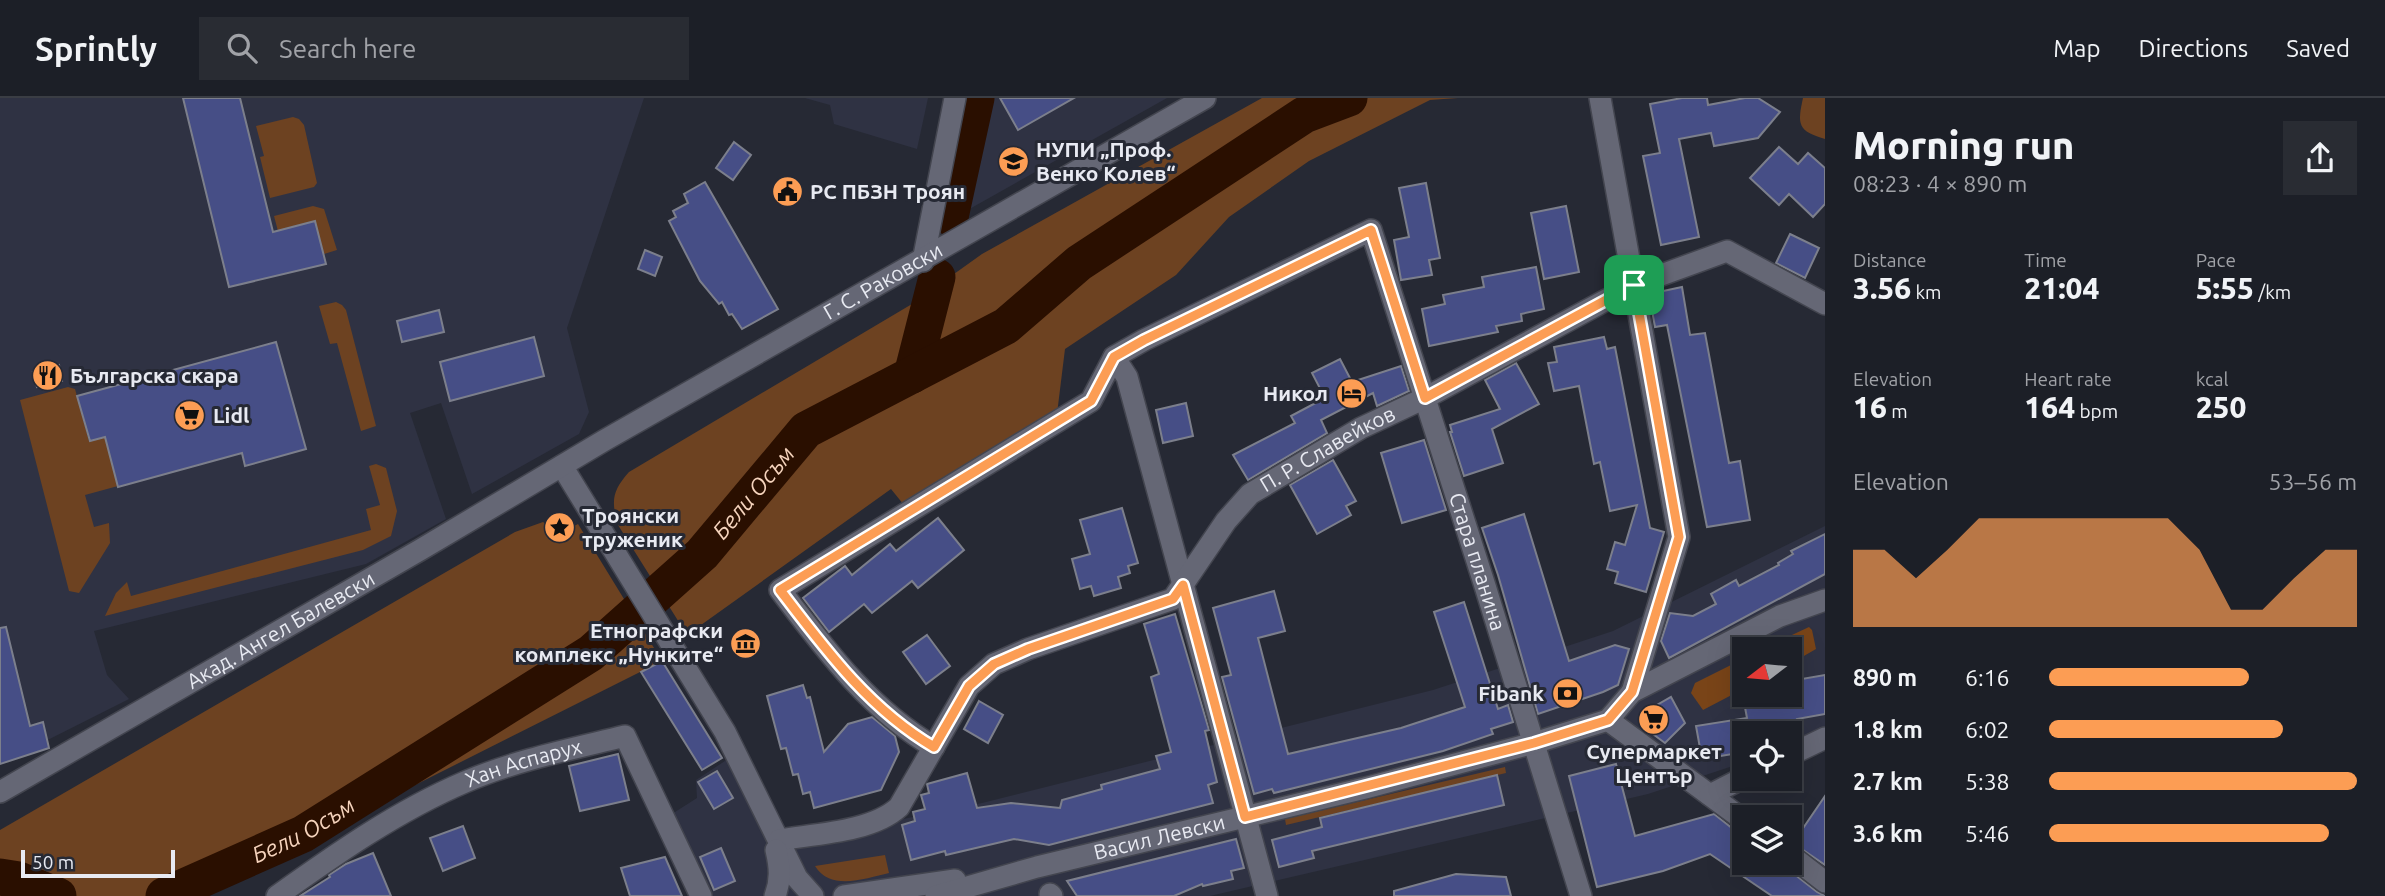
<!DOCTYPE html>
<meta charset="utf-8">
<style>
:root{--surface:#1c1f27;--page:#292c33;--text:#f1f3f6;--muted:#a0a2a7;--line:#3a3d44;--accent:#fc9d54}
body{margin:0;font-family:Ubuntu,sans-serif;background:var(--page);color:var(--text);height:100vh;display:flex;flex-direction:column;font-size:26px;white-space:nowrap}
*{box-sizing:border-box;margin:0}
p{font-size:23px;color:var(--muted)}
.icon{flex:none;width:38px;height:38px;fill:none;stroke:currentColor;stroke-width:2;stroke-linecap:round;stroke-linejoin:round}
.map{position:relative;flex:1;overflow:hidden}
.panel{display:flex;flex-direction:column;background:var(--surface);width:560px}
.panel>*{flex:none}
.needle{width:46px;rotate:254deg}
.tools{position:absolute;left:1732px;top:539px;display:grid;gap:14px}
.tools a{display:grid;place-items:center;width:70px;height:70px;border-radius:0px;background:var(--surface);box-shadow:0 7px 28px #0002,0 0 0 2px var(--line);font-size:35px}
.scale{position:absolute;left:21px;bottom:18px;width:154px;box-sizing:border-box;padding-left:7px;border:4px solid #e8eaf2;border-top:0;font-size:19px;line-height:24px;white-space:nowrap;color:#e8eaf2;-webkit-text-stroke:5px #262934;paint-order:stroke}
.pin{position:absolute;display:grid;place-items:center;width:60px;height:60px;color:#fff;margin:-30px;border-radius:14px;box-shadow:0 4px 10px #0006}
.round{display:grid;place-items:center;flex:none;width:74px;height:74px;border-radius:0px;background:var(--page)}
.overview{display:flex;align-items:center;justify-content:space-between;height:119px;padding:0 28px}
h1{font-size:38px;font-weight:800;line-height:52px}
.stats{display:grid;grid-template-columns:repeat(3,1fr);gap:10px;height:119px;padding:7px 28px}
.stats div{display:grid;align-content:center}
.stats b{font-size:30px;font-weight:800}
.stats small{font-size:19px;font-weight:400}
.stats p{font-size:19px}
.chart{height:196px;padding:14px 28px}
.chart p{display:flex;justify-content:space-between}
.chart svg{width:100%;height:126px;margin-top:7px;fill:var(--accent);opacity:.7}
ul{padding:0 28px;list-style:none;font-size:23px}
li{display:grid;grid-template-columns:112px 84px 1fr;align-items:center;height:52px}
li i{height:18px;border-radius:9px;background:var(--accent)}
header{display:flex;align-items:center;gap:42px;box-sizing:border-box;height:98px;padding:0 35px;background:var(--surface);border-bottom:2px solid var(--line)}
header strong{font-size:33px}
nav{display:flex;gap:38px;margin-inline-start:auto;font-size:24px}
.search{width:490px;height:63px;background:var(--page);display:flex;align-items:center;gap:18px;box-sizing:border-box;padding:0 24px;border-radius:0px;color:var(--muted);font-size:26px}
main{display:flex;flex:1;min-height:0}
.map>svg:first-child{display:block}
</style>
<header>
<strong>Sprintly</strong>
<div class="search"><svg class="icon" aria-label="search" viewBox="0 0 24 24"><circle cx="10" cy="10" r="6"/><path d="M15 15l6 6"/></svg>Search here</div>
<nav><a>Map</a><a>Directions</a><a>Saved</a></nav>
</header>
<main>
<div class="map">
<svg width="1825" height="798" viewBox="0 0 1825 798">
<rect width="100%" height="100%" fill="#262934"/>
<!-- built -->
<g fill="#2f3243" fill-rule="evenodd">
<path d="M 0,0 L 644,0 L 567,230 L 589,314 L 579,336 L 472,396 L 441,305 L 410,315 L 446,421 L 366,466 L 94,533 L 107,577 L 129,601 L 0,666 Z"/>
<path d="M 805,0 L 928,0 L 917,51 L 834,26 L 830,7 Z"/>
<path d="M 987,0 L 1167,0 L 957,118 L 980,42 Z"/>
<path d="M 1825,428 L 1825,634 L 1790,647 L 1790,635 L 1745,635 L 1745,664 L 1648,696 L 1210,798 L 695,798 L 664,721 L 697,700 L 696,682 L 728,661 L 785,745 L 982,705 L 1433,592 L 1613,533 ZM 1745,551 L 1790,551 L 1790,597 L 1745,597 Z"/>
</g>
<!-- green -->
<g fill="#6d4221">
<path d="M 1262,0 L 1458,0 L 1430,2 L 1309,63 L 1229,119 L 1176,177 L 1065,251 L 1056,324 L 908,412 L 891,391 L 687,537 L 618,427 C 611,403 612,393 629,374 L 912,206 L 982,156 Z"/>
<path d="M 1803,0 L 1825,0 L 1825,41 C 1798,33 1797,27 1803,0 Z"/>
<path d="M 293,19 L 299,21 L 304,27 L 317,85 L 314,89 L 270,100 L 260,59 L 264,58 L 256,28 Z"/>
<path d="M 313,108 L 324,111 L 337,152 L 324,156 L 315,123 L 286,130 L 288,171 L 274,118 Z"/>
<path d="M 336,204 L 342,207 L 346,212 L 376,328 L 361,333 L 337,245 L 330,246 L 319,208 Z"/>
<path d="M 68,289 L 75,291 L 89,343 L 105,339 L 118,388 L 85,397 L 94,429 L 109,425 L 110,445 L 79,495 L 69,493 L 20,302 Z"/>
<path d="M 376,366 L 386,370 L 397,413 L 391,438 L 363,452 L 105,518 L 116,495 L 127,484 L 131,498 L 371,432 L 366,411 L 380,407 L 369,368 Z"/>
<path d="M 543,424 L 550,429 L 555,438 L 578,426 L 662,563 L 194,798 L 0,798 L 0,732 L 515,434 Z"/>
<path d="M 1505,669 L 1506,675 L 1286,727 L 1285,721 Z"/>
<path d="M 885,757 L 889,775 C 866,780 831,794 815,768 Z"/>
</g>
<!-- forest -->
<g fill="#794418">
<path d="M 960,0 L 987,0 L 980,42 L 957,118 L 950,123 L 943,121 L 941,118 Z"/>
<path d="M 1809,529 L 1812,532 L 1816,551 L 1790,566 L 1790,551 L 1762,551 Z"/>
<path d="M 1745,560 L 1745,590 L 1703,612 L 1691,595 L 1695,585 Z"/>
</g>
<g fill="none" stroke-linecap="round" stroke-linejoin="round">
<!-- river -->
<g stroke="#2a0f00" stroke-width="37">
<path d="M 950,119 L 976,0"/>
<path d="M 912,277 L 937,179"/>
<path d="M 0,779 L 19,782 L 58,798"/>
<path id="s1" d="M 164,798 L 303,736 L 591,555 L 702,456 L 806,332 L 1006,228 L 1079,165 L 1304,17 L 1349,0"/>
</g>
</g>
<!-- building -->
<g fill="#464e86" stroke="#7c7f8c" stroke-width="2">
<path d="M 183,0 L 240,0 L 273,134 L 315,123 L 326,166 L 229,189 Z"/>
<path d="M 1000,0 L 1074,0 L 1018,32 Z"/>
<path d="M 1682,0 L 1707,0 L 1708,7 L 1745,0 L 1758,0 L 1780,14 L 1758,40 L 1714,48 L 1711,35 L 1679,41 L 1699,139 L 1661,147 L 1643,58 L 1660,55 L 1650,6 Z"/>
<path d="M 734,44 L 751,57 L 733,82 L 716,70 Z"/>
<path d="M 1779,49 L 1798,66 L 1808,55 L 1825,70 L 1825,106 L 1813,119 L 1789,96 L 1779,107 L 1750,80 Z"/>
<path d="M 705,84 L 778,211 L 742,231 L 732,216 L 729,217 L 722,204 L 719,206 L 700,183 L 669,123 L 676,119 L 673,113 L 688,105 L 684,96 Z"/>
<path d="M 1426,85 L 1440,160 L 1429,162 L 1432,177 L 1401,182 L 1394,142 L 1409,139 L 1399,90 Z"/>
<path d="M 1566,108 L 1579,174 L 1544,181 L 1531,115 Z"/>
<path d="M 1790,136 L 1819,150 L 1805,180 L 1776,165 Z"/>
<path d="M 645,152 L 662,159 L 655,178 L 638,171 Z"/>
<path d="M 1536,169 L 1544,211 L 1521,216 L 1522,223 L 1496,228 L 1498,234 L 1429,248 L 1422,211 L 1445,206 L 1443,197 L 1484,189 L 1482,179 Z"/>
<path d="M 1682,189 L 1690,237 L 1705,235 L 1729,365 L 1740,363 L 1750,422 L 1707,429 L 1667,227 L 1655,229 L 1649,196 Z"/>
<path d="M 439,212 L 444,234 L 402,244 L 397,223 Z"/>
<path d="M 534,239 L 544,278 L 450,303 L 440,264 Z"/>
<path d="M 1604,239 L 1607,251 L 1615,249 L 1650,430 L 1664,434 L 1646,494 L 1615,485 L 1618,474 L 1607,471 L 1615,444 L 1625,447 L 1637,407 L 1610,413 L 1600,364 L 1594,366 L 1579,288 L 1554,293 L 1548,265 L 1557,264 L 1554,249 Z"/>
<path d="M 276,244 L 306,351 L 245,368 L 242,355 L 118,389 L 105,339 L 90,343 L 77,298 Z"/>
<path d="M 1340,261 L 1352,284 L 1401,268 L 1409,293 L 1377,308 L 1373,295 L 1321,322 L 1327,335 L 1248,382 L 1233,357 L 1295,325 L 1291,318 L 1325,300 L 1312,275 Z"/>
<path d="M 1516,265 L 1539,306 L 1492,331 L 1503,365 L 1464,378 L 1450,334 L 1452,334 L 1450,327 L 1500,311 L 1485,282 Z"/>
<path d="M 59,267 L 62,283 L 37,289 L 33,274 Z"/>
<path d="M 1186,305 L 1193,338 L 1163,345 L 1156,312 Z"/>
<path d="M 1424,342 L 1446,412 L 1402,425 L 1381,355 Z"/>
<path d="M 1333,362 L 1356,403 L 1346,408 L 1351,417 L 1317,436 L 1290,387 Z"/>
<path d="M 1122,410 L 1138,465 L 1128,468 L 1130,475 L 1118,479 L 1121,490 L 1094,498 L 1091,488 L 1080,491 L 1072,461 L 1090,456 L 1080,422 Z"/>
<path d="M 1524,416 L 1569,563 L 1615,547 L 1629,551 L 1618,587 L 1603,594 L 1538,616 L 1498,477 L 1482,430 Z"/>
<path d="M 938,420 L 964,452 L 918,490 L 912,483 L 872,515 L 864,506 L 829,534 L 803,500 L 845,468 L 852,477 L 890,446 L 896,453 Z"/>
<path d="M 1825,436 L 1825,476 L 1669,560 L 1661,543 L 1670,515 L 1693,518 L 1716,506 L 1711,496 L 1736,482 L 1739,488 L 1779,467 L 1778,465 L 1793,456 L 1791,453 Z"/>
<path d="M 1274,493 L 1285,533 L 1258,540 L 1288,656 L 1401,630 L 1465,609 L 1434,514 L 1464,504 L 1498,611 L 1508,607 L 1513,624 L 1491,631 L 1493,636 L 1443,653 L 1274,695 L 1272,691 L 1254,696 L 1222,579 L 1231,577 L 1213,510 Z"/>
<path d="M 1175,516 L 1209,632 L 1205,633 L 1217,684 L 1208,687 L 1213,705 L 1049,747 L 1014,741 L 946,757 L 945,753 L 911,762 L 902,727 L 915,723 L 913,714 L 925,711 L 921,697 L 929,695 L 927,686 L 967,675 L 977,710 L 1011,705 L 1060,710 L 1062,702 L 1102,691 L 1101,687 L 1160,671 L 1156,658 L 1171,654 L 1151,579 L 1159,576 L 1144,526 Z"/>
<path d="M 6,529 L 30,628 L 43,624 L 49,650 L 0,666 L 0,530 Z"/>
<path d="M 927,537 L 950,568 L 926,586 L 903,554 Z"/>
<path d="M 662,563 L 722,660 L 702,672 L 641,574 Z"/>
<path d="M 1825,577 L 1825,616 L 1797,621 L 1799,632 L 1778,635 L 1745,635 L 1745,654 L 1702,661 L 1696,628 L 1747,620 L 1744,604 L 1790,597 L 1790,583 Z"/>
<path d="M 803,587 L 807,600 L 810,599 L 824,654 L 848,626 L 872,619 L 895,638 L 899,654 L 881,692 L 814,710 L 810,694 L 803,696 L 798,676 L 793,677 L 786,650 L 781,651 L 767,598 Z"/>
<path d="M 1671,599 L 1685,625 L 1665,645 L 1642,628 L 1640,619 L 1643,615 Z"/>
<path d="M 979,603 L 1003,617 L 988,645 L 964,631 Z"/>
<path d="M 618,656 L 629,702 L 580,713 L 569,668 Z"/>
<path d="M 1616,666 L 1635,738 L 1714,716 L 1737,734 L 1745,736 L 1745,765 L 1780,765 L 1817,794 L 1825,798 L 1772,798 L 1710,756 L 1663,773 L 1597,789 L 1569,678 Z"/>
<path d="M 717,673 L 733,700 L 714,711 L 698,684 Z"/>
<path d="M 1497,677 L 1504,707 L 1312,753 L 1314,760 L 1279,769 L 1272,742 L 1322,729 L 1320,720 Z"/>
<path d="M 1825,698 L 1825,767 L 1793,745 Z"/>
<path d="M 463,728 L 475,760 L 443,773 L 430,740 Z"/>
<path d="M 1236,741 L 1244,770 L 1231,773 L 1233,781 L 1203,788 L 1202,786 L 1174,798 L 1077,798 L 1067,783 Z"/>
<path d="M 721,750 L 735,783 L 714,792 L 700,759 Z"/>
<path d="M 373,755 L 391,798 L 300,798 L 330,779 L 329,777 L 346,766 Z"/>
<path d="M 665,759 L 682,798 L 630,798 L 621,770 Z"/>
<path d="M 1456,776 L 1506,779 L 1511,798 L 1394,798 L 1394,793 Z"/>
</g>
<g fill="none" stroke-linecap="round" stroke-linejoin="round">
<defs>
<g id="minor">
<path d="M 1600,0 L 1679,439 L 1632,594"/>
<path d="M 923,163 L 955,0"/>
<path d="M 1114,259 L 1127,279 L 1267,798"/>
<path d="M 562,368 L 725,634 L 797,780 L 813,798"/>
<path d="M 1608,622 L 1745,723"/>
<path id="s2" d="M 934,649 C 869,611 825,551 780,492 L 1091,303 L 1114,259 L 1144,242 L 1371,132 L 1485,488 L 1581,798"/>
<path d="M 1790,657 L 1825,640"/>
<path id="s3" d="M 0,694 L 420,452 L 605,342 L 1205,0"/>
<path d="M 1710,697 L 1745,679"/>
<path id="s4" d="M 779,742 C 815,736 872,734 899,709 L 969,588 L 994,566 L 1028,551 L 1173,501 L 1226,423 L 1250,396 L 1361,330 L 1425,300 L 1634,187 L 1727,153 L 1825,206"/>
<path d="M 1790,757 L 1825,784"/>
<path d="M 1050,796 L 1052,798"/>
<path id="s5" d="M 277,798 C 336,756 397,713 465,684 C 516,662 572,651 625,638 L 701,798"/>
<path d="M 775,798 C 781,782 780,769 776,752"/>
<path d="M 844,798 L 955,782"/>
<path id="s6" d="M 936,798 L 1037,769 L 1365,690 L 1534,645 L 1608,622 L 1632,594 L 1780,518 L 1825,502"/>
</g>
</defs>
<!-- minor casing -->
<use href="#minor" stroke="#43454f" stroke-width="24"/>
<!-- minor -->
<use href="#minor" stroke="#656775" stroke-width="21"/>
</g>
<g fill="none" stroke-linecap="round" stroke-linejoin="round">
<defs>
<path id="route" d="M 1371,132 L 1425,300 L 1634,187 L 1679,439 L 1632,594 L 1608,622 L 1534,645 L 1245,719 L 1183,487 L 1173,501 L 1028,551 L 994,566 L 969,588 L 934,649 C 869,611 825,551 780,492 L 1091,303 L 1114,259 L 1144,242 Z"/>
</defs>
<!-- route casing -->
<use href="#route" stroke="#fff" stroke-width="14"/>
<!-- route -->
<use href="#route" stroke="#fc9d54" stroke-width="9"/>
</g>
<!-- icons -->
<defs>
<symbol id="school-disc" viewBox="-11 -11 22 22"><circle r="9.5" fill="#fc9d54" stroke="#262934"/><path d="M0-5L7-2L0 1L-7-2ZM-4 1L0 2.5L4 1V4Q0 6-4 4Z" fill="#111"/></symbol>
<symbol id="civic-disc" viewBox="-11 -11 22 22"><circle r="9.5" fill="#fc9d54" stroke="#262934"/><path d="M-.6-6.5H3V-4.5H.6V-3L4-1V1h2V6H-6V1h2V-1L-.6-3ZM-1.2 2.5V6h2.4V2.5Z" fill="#111"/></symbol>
<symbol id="restaurant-disc" viewBox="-11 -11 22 22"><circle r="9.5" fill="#fc9d54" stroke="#262934"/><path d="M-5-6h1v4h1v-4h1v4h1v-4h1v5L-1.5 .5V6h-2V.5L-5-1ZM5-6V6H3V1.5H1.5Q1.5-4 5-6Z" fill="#111"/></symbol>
<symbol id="hotel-disc" viewBox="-11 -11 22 22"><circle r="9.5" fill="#fc9d54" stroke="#262934"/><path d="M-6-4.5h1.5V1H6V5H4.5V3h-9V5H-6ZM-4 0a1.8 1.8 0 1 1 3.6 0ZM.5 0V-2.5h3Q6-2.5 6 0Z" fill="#111"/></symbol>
<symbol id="supermarket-disc" viewBox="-11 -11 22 22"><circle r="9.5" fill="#fc9d54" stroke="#262934"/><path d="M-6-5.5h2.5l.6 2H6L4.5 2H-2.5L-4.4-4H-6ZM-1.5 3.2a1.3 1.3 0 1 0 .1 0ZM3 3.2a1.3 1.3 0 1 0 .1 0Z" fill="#111"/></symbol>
<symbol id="sight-disc" viewBox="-11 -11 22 22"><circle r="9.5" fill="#fc9d54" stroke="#262934"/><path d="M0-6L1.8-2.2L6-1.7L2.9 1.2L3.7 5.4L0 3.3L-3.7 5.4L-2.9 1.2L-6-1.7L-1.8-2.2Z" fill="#111"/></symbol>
<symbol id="museum-disc" viewBox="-11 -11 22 22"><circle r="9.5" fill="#fc9d54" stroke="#262934"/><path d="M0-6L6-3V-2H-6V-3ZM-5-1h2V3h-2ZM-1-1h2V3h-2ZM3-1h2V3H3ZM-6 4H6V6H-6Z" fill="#111"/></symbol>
<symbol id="bank-disc" viewBox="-11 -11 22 22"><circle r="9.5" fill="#fc9d54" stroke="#262934"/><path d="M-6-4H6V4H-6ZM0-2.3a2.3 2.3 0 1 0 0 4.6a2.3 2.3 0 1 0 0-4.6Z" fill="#111"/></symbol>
</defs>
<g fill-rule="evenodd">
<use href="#school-disc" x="996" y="46" width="35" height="35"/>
<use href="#civic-disc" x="770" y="76" width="35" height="35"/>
<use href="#restaurant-disc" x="30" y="260" width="35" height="35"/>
<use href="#hotel-disc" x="1334" y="278" width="35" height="35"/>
<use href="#supermarket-disc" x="172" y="300" width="35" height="35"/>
<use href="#sight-disc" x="542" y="412" width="35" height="35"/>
<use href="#museum-disc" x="728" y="528" width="35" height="35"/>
<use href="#bank-disc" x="1550" y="578" width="35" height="35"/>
<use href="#supermarket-disc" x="1636" y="604" width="35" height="35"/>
</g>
<g text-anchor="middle" stroke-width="6" stroke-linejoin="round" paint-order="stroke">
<!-- poi labels -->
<g font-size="21" font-weight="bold" fill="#e8eaf2" stroke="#262934" text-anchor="start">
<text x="1036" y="59">НУПИ „Проф.<tspan x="1036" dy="24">Венко Колев“</tspan></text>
<text x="810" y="101">РС ПБЗН Троян</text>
<text x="70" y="285">Българска скара</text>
<text x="1328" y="303" text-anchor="end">Никол</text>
<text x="213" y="325">Lidl</text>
<text x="582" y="425">Троянски<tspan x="582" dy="24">труженик</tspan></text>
<text x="723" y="540" text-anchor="end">Етнографски<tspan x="723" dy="24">комплекс „Нунките“</tspan></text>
<text x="1544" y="603" text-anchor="end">Fibank</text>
<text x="1654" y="661" text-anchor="middle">Супермаркет<tspan x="1654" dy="24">Център</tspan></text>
</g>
<!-- street labels -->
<g font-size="21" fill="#e8eaf2" stroke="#262934">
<text dy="7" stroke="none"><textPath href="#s3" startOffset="1020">Г. С. Раковски</textPath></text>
<text dy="7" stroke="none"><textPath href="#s4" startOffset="710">П. Р. Славейков</textPath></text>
<text dy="7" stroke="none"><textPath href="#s2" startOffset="1270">Стара планина</textPath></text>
<text dy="7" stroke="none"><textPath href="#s3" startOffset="324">Акад. Ангел Балевски</textPath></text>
<text dy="7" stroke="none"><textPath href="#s5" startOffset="282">Хан Аспарух</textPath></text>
<text dy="7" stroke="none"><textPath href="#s6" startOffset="231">Васил Левски</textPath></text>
</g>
<!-- water labels -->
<g font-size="23" font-style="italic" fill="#f5d3bc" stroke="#262934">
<text dy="8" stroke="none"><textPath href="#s1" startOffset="721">Бели Осъм</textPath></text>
<text dy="8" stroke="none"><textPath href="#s1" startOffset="154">Бели Осъм</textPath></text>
</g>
</g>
</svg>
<div class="tools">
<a><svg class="needle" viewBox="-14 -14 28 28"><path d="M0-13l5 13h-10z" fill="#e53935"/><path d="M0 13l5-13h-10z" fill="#a0a2a7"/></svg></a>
<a><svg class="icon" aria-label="locate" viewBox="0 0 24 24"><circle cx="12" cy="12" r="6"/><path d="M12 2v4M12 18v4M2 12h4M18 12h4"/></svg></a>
<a><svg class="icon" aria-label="layers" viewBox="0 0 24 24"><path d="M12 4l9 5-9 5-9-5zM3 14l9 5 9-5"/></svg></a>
</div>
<div class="scale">50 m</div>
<div class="pin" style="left:1634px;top:187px;background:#1e9e55"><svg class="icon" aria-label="arrive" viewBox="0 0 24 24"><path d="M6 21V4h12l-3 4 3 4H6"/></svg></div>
</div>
<section class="panel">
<div class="overview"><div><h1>Morning run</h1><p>08:23 · 4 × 890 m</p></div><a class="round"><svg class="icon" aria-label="share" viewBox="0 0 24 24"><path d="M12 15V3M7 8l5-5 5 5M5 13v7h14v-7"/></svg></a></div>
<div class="stats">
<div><p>Distance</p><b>3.56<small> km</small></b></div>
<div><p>Time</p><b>21:04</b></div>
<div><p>Pace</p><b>5:55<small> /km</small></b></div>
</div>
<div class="stats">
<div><p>Elevation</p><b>16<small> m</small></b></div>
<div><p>Heart rate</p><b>164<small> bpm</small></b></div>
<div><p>kcal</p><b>250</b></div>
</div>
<div class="chart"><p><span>Elevation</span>53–56 m</p>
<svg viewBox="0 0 160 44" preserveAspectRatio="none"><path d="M0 44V17L10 17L20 27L30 17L40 6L50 6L60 6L70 6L80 6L90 6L100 6L110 17L120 38L130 38L140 27L150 17L160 17V44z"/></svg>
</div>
<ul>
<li><b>890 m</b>6:16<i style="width:65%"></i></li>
<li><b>1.8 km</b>6:02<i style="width:76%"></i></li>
<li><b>2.7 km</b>5:38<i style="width:100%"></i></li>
<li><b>3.6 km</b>5:46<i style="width:91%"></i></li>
</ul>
</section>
</main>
